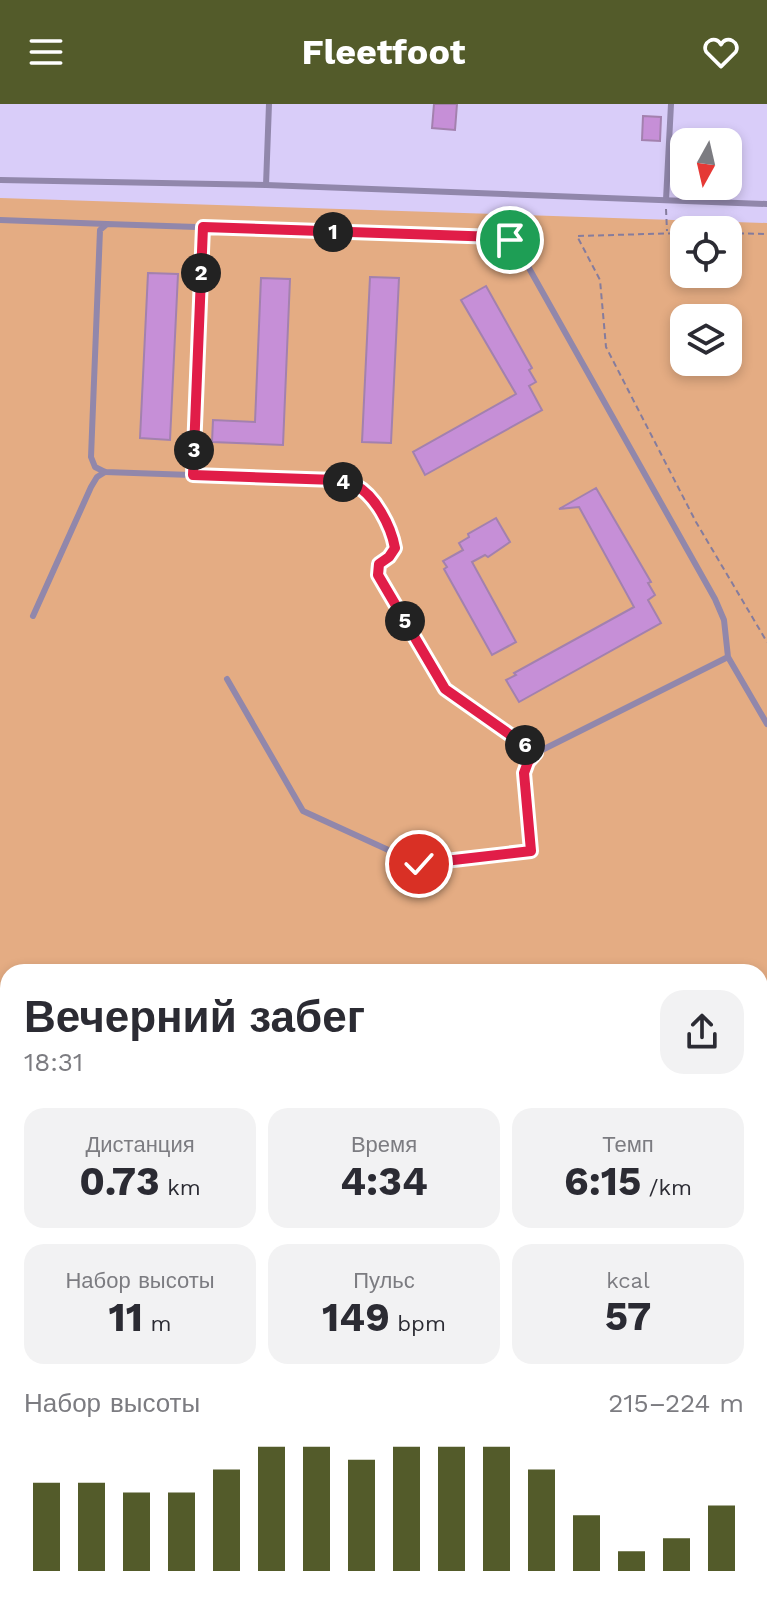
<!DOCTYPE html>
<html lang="ru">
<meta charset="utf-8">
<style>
:root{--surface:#fff;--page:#f2f2f3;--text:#2b2b33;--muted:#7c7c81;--accent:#535b2a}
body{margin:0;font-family:"Work Sans",sans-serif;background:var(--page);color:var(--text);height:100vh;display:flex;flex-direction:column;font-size:30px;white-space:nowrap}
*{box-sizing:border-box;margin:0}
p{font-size:26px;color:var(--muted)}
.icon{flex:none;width:44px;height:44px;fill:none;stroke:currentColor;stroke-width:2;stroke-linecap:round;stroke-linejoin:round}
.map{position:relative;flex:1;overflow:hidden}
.details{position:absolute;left:0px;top:860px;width:768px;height:650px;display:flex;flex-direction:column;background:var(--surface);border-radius:24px 24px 0 0;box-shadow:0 4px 12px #0003}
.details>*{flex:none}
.needle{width:52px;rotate:188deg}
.fabs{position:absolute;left:670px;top:24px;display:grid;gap:16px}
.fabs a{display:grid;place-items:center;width:72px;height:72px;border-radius:16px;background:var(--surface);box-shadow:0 4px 12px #0003;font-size:40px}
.pin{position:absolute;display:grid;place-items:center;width:68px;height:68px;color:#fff;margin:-34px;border:4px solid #fff;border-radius:50%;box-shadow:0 2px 8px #0007}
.km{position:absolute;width:40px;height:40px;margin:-20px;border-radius:50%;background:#222;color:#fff;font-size:22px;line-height:40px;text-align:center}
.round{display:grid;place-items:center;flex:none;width:84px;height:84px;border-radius:24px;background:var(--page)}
.headline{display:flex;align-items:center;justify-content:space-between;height:136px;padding:0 24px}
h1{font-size:44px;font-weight:700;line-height:60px}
.metrics{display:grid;grid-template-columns:repeat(3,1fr);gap:12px;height:136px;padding:8px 24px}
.metrics div{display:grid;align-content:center;border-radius:20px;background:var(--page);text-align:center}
.metrics b{font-size:40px;font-weight:700}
.metrics small{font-size:22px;font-weight:400}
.metrics p{font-size:22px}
.chart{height:224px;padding:16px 24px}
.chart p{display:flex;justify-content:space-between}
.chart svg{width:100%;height:144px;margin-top:8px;stroke:var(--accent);stroke-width:6}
header{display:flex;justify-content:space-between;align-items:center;height:104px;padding:0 24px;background:var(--accent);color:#fff;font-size:36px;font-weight:700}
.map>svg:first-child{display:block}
</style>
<header><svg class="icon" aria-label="menu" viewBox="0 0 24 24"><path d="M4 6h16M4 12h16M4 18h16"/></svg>Fleetfoot<svg class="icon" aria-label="heart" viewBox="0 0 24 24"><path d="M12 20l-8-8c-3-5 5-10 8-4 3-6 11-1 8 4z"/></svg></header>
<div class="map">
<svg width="767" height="1509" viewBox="0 0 767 1509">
<rect width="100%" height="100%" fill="#d9cdf9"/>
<!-- green -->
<g fill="#e4ac83" fill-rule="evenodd">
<path d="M 0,94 L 767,119 L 767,984 L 760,986 L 760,868 L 8,868 L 8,1000 L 0,987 ZM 684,126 L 728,126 L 728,170 L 684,170 ZM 684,214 L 728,214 L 728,258 L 684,258 Z"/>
<path d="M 767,1154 L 767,1509 L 570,1509 L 564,1502 L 760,1502 L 760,1155 Z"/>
</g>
<!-- building -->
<g fill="#c68fd7" stroke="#a381ae" stroke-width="2">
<path d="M 434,0 L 457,0 L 455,26 L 432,24 Z"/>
<path d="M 643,12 L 661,13 L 660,37 L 642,36 Z"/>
<path d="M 148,169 L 178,170 L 170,336 L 140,334 Z"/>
<path d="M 370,173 L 399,174 L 391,339 L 362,338 Z"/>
<path d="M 261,174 L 290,175 L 283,341 L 212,338 L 213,316 L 255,318 Z"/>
<path d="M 486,182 L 532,264 L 529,266 L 536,278 L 529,282 L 542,306 L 425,371 L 413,348 L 516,290 L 461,196 Z"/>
<path d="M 596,384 L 651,478 L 648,479 L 655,491 L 648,496 L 661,519 L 519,598 L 506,576 L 516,571 L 514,569 L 634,503 L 579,403 L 559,405 Z"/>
<path d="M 496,414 L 510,438 L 488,453 L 485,451 L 472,458 L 516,538 L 492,551 L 444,465 L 447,463 L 443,457 L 463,446 L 459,439 L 469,433 L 468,430 Z"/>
</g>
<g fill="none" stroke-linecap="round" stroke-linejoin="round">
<!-- path -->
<g stroke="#857c9d" stroke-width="2" stroke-dasharray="6 4" stroke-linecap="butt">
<path d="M 666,105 L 667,127"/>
<path d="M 684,129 L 577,132 L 600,176 L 606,243 L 696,418 L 767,538"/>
<path d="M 728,129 L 767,130"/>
</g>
<!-- service -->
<g stroke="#9187ab" stroke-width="6">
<path d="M 0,76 L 266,81 L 767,100"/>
<path d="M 266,81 L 269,0"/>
<path d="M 666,96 L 671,0"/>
<path d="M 0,116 L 107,120"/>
<path d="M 193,371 L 203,123"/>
<path d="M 33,512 L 91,383 L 97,373 L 105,368"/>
<path d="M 728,553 L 536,649 L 445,585 L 378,471 L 379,460 L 389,453 L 395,444 C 391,422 375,391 355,381 C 349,378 342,377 336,376 L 105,368 L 95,363 L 91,353 L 100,126 L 107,120 L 498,133 L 510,136 L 516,141 L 715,495 L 724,516 L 728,553 L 767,620"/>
<path d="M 227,575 L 303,707 L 419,760 L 531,747 L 524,669 L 528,658 L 536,649"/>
</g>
<!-- minor -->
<g stroke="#9187ab" stroke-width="12">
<path d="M 143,1502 L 145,1509"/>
<path d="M 298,1502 L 301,1509"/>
<path d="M 433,1509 L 455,1502"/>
</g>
<!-- tertiary -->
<g stroke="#9187ab" stroke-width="16">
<path d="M 0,1045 L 8,1056"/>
<path d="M 0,1187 L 8,1184"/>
</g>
<!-- secondary -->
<g stroke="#716295" stroke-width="18">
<path d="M 760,1028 L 767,1027"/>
<path d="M 760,1059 L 767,1057"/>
<path d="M 0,1136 L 8,1135"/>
<path d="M 0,1157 L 8,1156"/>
</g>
</g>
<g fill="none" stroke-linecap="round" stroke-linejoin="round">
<defs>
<path id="route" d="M 419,760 L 531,747 L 524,669 L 528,658 L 536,649 L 445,585 L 378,471 L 379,460 L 389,453 L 395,444 C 391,422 375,391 355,381 C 349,378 342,377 336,376 L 193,371 L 203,123 L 498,133 L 510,136"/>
</defs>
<!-- route casing -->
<use href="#route" stroke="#fff" stroke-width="16"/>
<!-- route -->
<use href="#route" stroke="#e11d48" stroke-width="10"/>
</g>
</svg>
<div class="fabs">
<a><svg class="needle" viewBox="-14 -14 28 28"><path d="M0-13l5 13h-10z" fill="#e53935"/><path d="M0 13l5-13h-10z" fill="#7c7c81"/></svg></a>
<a><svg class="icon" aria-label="locate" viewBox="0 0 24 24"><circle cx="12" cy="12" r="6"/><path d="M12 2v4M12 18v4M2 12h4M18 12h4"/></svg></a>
<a><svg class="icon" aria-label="layers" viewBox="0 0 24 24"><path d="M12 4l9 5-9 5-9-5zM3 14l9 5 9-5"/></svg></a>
</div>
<div class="pin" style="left:510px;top:136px;background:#1e9e55"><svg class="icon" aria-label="arrive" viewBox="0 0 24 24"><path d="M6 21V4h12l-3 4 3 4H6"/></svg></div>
<div class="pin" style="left:419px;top:760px;background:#d93025"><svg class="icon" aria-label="check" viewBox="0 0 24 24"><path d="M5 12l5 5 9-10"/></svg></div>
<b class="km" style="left:333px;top:128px">1</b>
<b class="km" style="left:201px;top:169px">2</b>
<b class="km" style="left:194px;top:346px">3</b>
<b class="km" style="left:343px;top:378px">4</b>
<b class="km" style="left:405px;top:517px">5</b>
<b class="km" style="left:525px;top:641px">6</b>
<section class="details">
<div class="headline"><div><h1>Вечерний забег</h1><p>18:31</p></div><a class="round"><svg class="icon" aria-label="share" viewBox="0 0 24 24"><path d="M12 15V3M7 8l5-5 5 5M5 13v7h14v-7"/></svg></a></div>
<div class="metrics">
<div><p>Дистанция</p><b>0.73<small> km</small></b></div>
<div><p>Время</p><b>4:34</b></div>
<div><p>Темп</p><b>6:15<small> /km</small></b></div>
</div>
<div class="metrics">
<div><p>Набор высоты</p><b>11<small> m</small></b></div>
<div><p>Пульс</p><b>149<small> bpm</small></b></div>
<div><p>kcal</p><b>57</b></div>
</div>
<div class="chart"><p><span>Набор высоты</span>215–224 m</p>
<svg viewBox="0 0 160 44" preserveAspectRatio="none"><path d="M5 44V17M15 44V17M25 44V20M35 44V20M45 44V13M55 44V6M65 44V6M75 44V10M85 44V6M95 44V6M105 44V6M115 44V13M125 44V27M135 44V38M145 44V34M155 44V24"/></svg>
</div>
</section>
</div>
